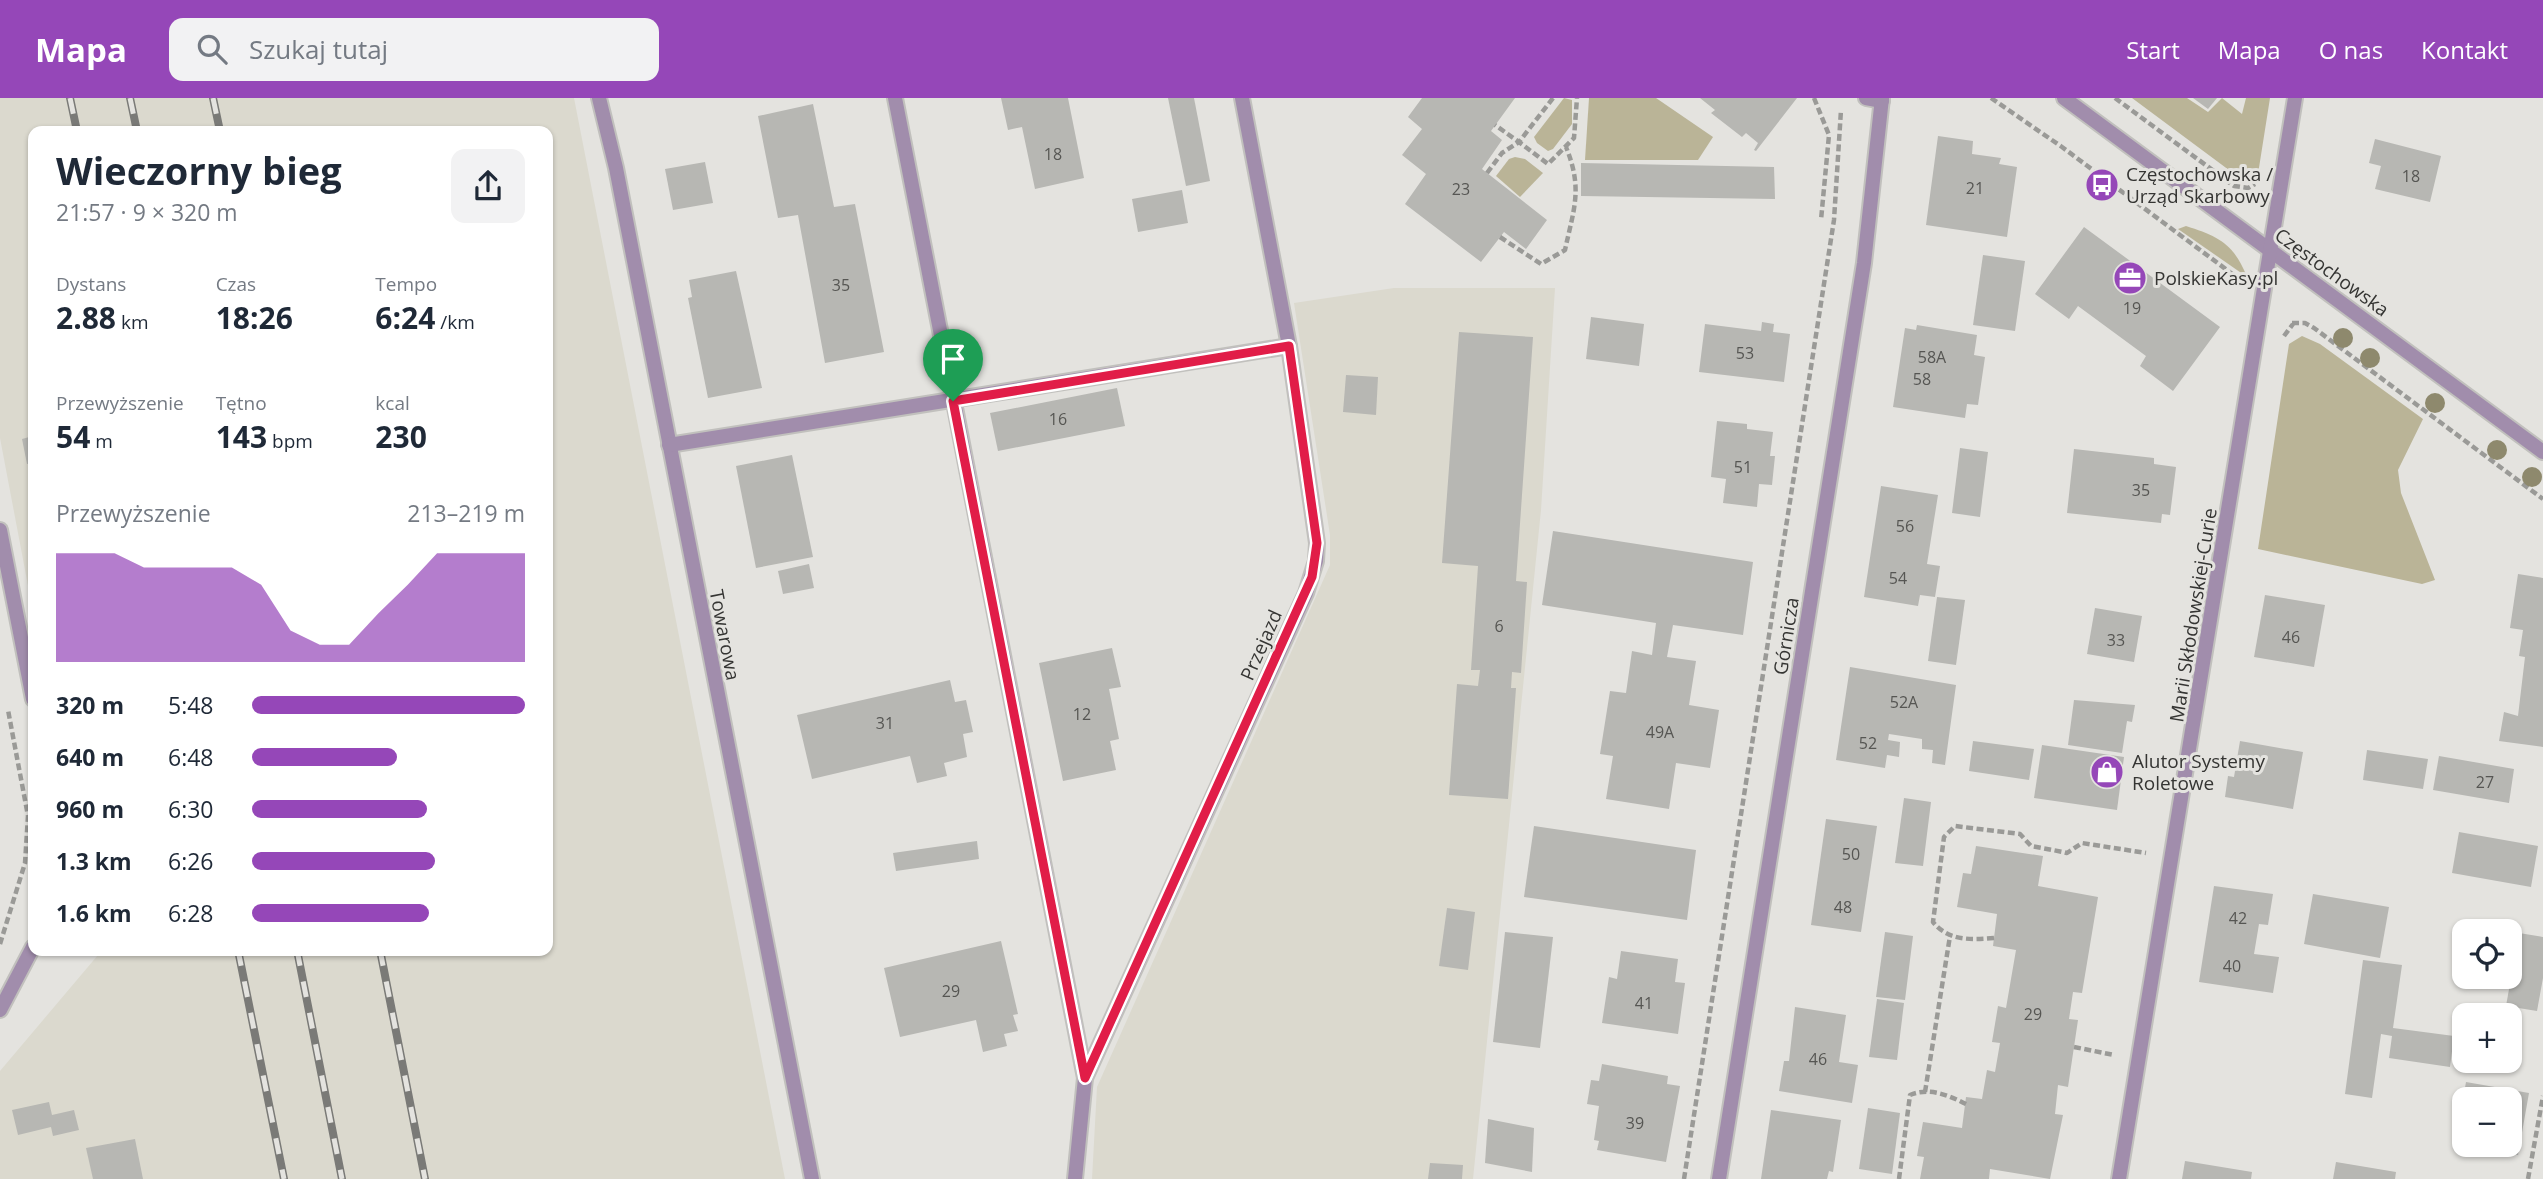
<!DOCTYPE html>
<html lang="pl">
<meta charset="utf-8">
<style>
:root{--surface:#fff;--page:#f2f2f3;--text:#1f2937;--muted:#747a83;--accent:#9547b8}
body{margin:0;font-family:"Open Sans",sans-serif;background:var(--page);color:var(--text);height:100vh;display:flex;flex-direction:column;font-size:26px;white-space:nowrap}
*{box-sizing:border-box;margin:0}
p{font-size:23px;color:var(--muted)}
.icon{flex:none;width:38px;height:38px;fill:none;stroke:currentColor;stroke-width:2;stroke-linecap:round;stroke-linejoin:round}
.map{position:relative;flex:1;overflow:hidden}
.sheet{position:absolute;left:28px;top:28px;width:525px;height:830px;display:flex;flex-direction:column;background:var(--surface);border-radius:14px;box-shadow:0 2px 5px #0004}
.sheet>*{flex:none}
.controls{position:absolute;left:2452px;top:821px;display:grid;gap:14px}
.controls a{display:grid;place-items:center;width:70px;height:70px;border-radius:14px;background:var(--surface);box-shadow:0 2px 5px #0004;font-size:35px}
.pin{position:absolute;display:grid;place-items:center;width:60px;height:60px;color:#fff;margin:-72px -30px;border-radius:50% 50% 50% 0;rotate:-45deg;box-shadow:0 0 7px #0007}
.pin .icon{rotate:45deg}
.round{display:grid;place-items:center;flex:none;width:74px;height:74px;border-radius:14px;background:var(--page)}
.head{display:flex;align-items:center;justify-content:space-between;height:119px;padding:0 28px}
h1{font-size:38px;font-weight:700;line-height:52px}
.metrics{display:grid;grid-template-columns:repeat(3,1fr);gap:10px;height:119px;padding:7px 28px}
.metrics div{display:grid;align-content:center}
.metrics b{font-size:30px;font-weight:700}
.metrics small{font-size:19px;font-weight:400}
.metrics p{font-size:19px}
.chart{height:196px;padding:14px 28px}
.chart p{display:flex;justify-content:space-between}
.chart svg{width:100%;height:126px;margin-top:7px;fill:var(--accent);opacity:.7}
ul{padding:0 28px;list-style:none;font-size:23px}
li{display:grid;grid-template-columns:112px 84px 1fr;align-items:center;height:52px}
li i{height:18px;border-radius:9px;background:var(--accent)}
header{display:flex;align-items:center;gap:42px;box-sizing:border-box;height:98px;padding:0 35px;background:var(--accent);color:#fff}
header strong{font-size:33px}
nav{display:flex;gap:38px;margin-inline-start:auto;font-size:24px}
.search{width:490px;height:63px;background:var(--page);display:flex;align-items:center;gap:18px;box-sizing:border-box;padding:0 24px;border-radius:14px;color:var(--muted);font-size:26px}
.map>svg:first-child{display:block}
</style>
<header>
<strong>Mapa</strong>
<div class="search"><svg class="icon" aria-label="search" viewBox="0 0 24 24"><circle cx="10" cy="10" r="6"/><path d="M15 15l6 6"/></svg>Szukaj tutaj</div>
<nav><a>Start</a><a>Mapa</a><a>O nas</a><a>Kontakt</a></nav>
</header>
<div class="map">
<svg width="2543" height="1081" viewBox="0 0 2543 1081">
<rect width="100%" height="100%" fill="#e4e3df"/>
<!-- built -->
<g fill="#dbd9ce">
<path d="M 0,0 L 574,0 L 785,1081 L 0,1081 L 0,973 L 98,857 L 98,852 L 548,852 L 548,33 L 33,33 L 33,514 L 0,340 Z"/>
<path d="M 1394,190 L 1555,190 L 1541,412 L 1473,1081 L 1092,1081 L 1097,989 L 1330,467 L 1330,437 L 1294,205 Z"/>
</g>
<!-- green -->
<g fill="#bab497">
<path d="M 1564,0 L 1572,2 L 1572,26 L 1553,51 L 1548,53 L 1537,45 L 1534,39 Z"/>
<path d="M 1589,0 L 1656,0 L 1713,39 L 1698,62 L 1585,62 Z"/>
<path d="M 2132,0 L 2187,0 L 2208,14 L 2222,0 L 2242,16 L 2246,0 L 2270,0 L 2258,76 L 2241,81 Z"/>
<path d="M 1515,59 L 1525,61 L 1543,75 L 1520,99 L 1496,78 L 1509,61 Z"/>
<path d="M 2186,128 C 2218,138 2234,146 2247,179 L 2178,131 Z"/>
<path d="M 2302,238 L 2320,246 L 2423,321 L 2398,372 L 2401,395 L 2435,482 L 2422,486 L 2258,451 L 2289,246 Z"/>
</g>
<!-- building -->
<g fill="#b7b7b3">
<path d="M 1001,0 L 1068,0 L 1084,80 L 1035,91 L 1022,29 L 1008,32 Z"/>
<path d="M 1168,0 L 1194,0 L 1210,83 L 1186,88 Z"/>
<path d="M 1422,0 L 1515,0 L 1491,33 L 1502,42 L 1482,71 L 1547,122 L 1526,151 L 1504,134 L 1481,164 L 1405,106 L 1426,76 L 1402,57 L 1422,31 L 1408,19 Z"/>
<path d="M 1700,0 L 1797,0 L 1756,53 L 1754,52 L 1758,45 L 1746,35 L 1742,39 L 1711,15 L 1715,12 Z"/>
<path d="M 2193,0 L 2217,0 L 2208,11 Z"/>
<path d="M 813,6 L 834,109 L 855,106 L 884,254 L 825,265 L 798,117 L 778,120 L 758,18 Z"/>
<path d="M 1938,38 L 1973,43 L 1972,56 L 2001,60 L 1999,66 L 2017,69 L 2007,139 L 1926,127 Z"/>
<path d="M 2375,41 L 2441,58 L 2430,104 L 2375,91 L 2381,68 L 2369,65 Z"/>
<path d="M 705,64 L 713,105 L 673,112 L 665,71 Z"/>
<path d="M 1581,65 L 1774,69 L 1775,101 L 1581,98 Z"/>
<path d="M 1182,92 L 1188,125 L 1138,134 L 1132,101 Z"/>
<path d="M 2084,129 L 2220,229 L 2173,293 L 2140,268 L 2146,258 L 2078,208 L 2069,221 L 2035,196 Z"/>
<path d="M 1983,157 L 2025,163 L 2015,233 L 1973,227 Z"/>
<path d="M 736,173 L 762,290 L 708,300 L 688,200 L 692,199 L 689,182 Z"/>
<path d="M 1591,219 L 1644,226 L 1639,268 L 1586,261 Z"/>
<path d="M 1762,224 L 1774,226 L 1773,234 L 1790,236 L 1784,284 L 1699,274 L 1705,226 L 1761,233 Z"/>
<path d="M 1917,227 L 1977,237 L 1974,257 L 1985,259 L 1978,307 L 1967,306 L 1965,320 L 1893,309 L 1905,230 L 1916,232 Z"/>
<path d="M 1459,234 L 1533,239 L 1516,483 L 1527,484 L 1521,575 L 1512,574 L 1511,590 L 1516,590 L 1508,701 L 1449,697 L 1457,586 L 1478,588 L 1480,572 L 1471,572 L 1478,468 L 1442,465 Z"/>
<path d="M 1346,277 L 1378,279 L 1376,317 L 1343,314 Z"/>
<path d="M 1117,290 L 1125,328 L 998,353 L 990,315 Z"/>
<path d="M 1717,323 L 1747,326 L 1747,331 L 1773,334 L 1770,358 L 1775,358 L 1772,387 L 1759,386 L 1757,409 L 1723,405 L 1726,381 L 1711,379 Z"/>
<path d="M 33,338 L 33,365 L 27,366 L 22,341 Z"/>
<path d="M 1960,350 L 1988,354 L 1980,419 L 1952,415 Z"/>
<path d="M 2074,351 L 2154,360 L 2154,366 L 2176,369 L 2170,417 L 2162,416 L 2161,425 L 2067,415 Z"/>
<path d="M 792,357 L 813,459 L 756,470 L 736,368 Z"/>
<path d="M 1881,388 L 1938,397 L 1927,466 L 1940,468 L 1935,499 L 1920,497 L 1918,508 L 1864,499 Z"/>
<path d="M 1553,433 L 1753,464 L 1743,537 L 1673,527 L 1667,559 L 1696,563 L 1689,607 L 1719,612 L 1710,670 L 1676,665 L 1669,711 L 1606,701 L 1613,658 L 1600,656 L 1610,593 L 1626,595 L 1632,553 L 1652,557 L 1656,525 L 1542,507 Z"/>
<path d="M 809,466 L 814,490 L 783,496 L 778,473 Z"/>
<path d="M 2518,476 L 2543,480 L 2543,649 L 2499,643 L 2504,614 L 2518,618 L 2525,559 L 2519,558 L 2523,532 L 2510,530 Z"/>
<path d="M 2265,497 L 2325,507 L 2314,569 L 2254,559 Z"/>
<path d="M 1937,499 L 1965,502 L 1956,567 L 1928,563 Z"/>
<path d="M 2095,510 L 2142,518 L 2134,564 L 2087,556 Z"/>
<path d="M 1112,550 L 1121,589 L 1109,591 L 1119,641 L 1110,643 L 1116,672 L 1063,683 L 1039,565 Z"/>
<path d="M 1850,569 L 1956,587 L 1945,667 L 1932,665 L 1933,652 L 1922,651 L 1922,641 L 1889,636 L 1888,642 L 1900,644 L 1899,659 L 1887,657 L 1885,670 L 1836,662 Z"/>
<path d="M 950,582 L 955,604 L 966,602 L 973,634 L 963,636 L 967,659 L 944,665 L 947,678 L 917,685 L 910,658 L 812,681 L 797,617 Z"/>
<path d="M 2074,602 L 2135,607 L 2132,624 L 2127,623 L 2122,655 L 2068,647 Z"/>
<path d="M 1973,643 L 2034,651 L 2029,682 L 1969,673 Z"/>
<path d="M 2240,643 L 2303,654 L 2293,711 L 2225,699 L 2228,678 L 2234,679 Z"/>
<path d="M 2042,647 L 2124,659 L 2117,712 L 2034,700 Z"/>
<path d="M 2367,652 L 2428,661 L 2423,691 L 2363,682 Z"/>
<path d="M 2439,658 L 2514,671 L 2509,705 L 2433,692 Z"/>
<path d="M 1904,700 L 1931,704 L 1923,768 L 1895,765 Z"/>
<path d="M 1826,721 L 1877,728 L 1861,834 L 1811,827 Z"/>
<path d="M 1534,728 L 1696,752 L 1687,822 L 1524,799 Z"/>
<path d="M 2459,734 L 2538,748 L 2531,789 L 2452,775 Z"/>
<path d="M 977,743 L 979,761 L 896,773 L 893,755 Z"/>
<path d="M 1976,748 L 2043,758 L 2038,788 L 2098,799 L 2082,895 L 2073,894 L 2069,921 L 2078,922 L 2068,989 L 2058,987 L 2055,1016 L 2063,1017 L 2050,1081 L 1990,1071 L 1989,1081 L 1920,1081 L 1924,1059 L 1917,1058 L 1923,1024 L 1962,1030 L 1966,999 L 1982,1001 L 1987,972 L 1995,974 L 2000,945 L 1992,944 L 1998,908 L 2006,910 L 2016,852 L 1993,848 L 1997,816 L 1957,809 L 1963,775 L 1971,776 Z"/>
<path d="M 2214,788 L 2273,796 L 2268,827 L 2259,826 L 2254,856 L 2279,859 L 2273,895 L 2199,884 Z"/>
<path d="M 2313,796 L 2389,809 L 2380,860 L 2304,846 Z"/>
<path d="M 1447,810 L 1475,814 L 1468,872 L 1439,868 Z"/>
<path d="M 1505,834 L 1553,839 L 1540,950 L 1493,944 Z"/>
<path d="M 1885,834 L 1913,838 L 1905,902 L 1876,899 Z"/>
<path d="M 2519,835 L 2543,839 L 2543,880 L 2537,913 L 2506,908 Z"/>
<path d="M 1001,843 L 1018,916 L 1013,917 L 1018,933 L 1004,936 L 1007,948 L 983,954 L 976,922 L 900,939 L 884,870 Z"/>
<path d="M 1621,853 L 1678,861 L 1675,884 L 1685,885 L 1678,936 L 1602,925 L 1609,879 L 1617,881 Z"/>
<path d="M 2363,862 L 2402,867 L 2393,930 L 2454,938 L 2450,969 L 2389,960 L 2392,938 L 2381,936 L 2372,1000 L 2345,996 Z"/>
<path d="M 1877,901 L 1904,905 L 1897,962 L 1869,959 Z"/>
<path d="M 1795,909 L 1846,917 L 1839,964 L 1858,967 L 1852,1005 L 1779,993 L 1784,963 L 1789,963 Z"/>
<path d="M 1602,966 L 1668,978 L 1667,986 L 1680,988 L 1666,1064 L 1597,1052 L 1599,1043 L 1594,1042 L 1599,1008 L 1587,1006 L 1591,982 L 1599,983 Z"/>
<path d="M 2466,984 L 2529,995 L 2518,1057 L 2466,1048 L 2510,1046 L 2510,1001 L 2463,1001 Z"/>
<path d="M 49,1004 L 52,1017 L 74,1012 L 79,1032 L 53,1038 L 51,1029 L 18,1037 L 12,1012 Z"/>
<path d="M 2463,1004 L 2464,1004 L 2464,1047 L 2456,1046 Z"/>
<path d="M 1868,1010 L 1900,1015 L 1892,1076 L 1859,1071 Z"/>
<path d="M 1771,1012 L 1841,1022 L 1833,1074 L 1829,1073 L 1827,1081 L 1761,1081 Z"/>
<path d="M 1488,1021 L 1534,1030 L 1532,1074 L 1485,1065 Z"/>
<path d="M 135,1041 L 143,1081 L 93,1081 L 86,1050 Z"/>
<path d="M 2185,1063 L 2252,1074 L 2251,1081 L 2182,1081 Z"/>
<path d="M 2336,1064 L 2396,1074 L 2395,1081 L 2333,1081 Z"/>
<path d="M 1430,1065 L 1463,1067 L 1462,1081 L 1428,1081 Z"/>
</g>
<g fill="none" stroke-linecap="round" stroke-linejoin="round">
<defs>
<path id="lane" d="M 1866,0 L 1882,3"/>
<g id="street">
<path d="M 599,0 L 616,70 L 812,1081"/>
<path d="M 895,0 L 1085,980"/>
<path d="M 2064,0 L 2543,354"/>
<path d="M 669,347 L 1289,248"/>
<path d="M 0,432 L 33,601"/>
<path d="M 0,912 L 33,849"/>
<path d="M 1075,1081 L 1085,980 L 1306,495 L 1316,463 L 1317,445 L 1289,248 L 1242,0"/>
<path d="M 1719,1081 L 1864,165 L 1882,0"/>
<path d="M 2119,1081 L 2295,0"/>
</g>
</defs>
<!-- lane casing -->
<use href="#lane" stroke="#c1c0bd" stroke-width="18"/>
<!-- street casing -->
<use href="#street" stroke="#c1c0bd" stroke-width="18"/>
<!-- path -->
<g stroke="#9a9a97" stroke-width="4.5" stroke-dasharray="7 3.5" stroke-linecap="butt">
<path d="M 1553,0 L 1519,44 L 1548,66 L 1574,40 L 1577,0"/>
<path d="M 1814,0 L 1829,37 L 1821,122"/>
<path d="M 1991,0 L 2062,49 L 2239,181"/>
<path d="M 2115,0 L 2234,88 L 2248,90 L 2255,86"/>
<path d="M 1487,75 L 1502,55 L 1519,44 L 1495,27"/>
<path d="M 1500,139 L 1541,166 L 1565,152 C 1574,110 1583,91 1566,49"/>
<path d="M 2292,225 L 2305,225 L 2314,230 L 2543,401"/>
<path d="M 2284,238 L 2293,226"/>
<path d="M 1994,840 C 1971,842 1948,843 1933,824 L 1944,739 L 1955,728 L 2020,736 L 2031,748 L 2063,754 L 2067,755 L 2082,745 L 2146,755"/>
<path d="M 0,846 L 25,765 L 28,718 L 8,612"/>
<path d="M 2074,949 L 2114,957"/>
<path d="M 1925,994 L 1950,838"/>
<path d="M 1684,1081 L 1834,122 L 1841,12"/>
<path d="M 1899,1081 L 1910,997 C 1929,989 1948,997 1966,1006"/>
<path d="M 2528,1081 L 2543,998"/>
</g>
<!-- lane -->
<use href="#lane" stroke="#a18dac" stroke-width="14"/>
<!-- street -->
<use href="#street" stroke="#a18dac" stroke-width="14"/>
<defs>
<g id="rail">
<path d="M 70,0 L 77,33"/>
<path d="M 130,0 L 137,33"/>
<path d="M 213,0 L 220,33"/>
<path d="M 238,852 L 284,1081"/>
<path d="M 297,852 L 342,1081"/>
<path d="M 380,852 L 425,1081"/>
</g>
</defs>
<!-- rail casing -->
<use href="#rail" stroke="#7a7a77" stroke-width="8"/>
<!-- rail -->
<use href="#rail" stroke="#e4e3df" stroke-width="5" stroke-dasharray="16" stroke-linecap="butt"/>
</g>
<!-- trees -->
<g fill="#8e896d">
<circle cx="2343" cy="240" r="10"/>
<circle cx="2370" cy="260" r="10"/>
<circle cx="2435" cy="305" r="10"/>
<circle cx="2497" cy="352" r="10"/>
<circle cx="2532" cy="379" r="10"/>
</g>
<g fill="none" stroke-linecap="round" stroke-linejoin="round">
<defs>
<path id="route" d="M 1289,248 L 1317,445 L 1312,479 L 1085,980 L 953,303 Z"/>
</defs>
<!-- route casing -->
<use href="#route" stroke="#fff" stroke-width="14"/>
<!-- route -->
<use href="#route" stroke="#e11d48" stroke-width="9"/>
</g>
<!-- icons -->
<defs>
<symbol id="bus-disc" viewBox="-11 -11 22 22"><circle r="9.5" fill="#9547b8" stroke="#e4e3df"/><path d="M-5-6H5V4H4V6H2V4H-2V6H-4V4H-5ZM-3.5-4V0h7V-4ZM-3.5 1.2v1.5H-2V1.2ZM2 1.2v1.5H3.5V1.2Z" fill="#fff"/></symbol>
<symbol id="office-disc" viewBox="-11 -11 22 22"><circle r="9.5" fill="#9547b8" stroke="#e4e3df"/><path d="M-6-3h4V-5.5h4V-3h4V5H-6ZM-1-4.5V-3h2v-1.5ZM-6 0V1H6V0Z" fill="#fff"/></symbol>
<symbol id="shop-disc" viewBox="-11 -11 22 22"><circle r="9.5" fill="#9547b8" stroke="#e4e3df"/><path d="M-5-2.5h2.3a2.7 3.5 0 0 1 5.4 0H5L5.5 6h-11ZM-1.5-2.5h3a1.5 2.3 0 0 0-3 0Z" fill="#fff"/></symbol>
</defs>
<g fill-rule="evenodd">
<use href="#bus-disc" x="2083" y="68" width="38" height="38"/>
<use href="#office-disc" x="2111" y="161" width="38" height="38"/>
<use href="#shop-disc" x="2088" y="655" width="38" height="38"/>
</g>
<g text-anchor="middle" stroke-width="6" stroke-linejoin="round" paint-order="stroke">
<!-- number labels -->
<g font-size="16" fill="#565653">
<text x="1053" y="62">18</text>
<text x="2411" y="84">18</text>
<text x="1975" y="96">21</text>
<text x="1461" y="97">23</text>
<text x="841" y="193">35</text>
<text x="2132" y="216">19</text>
<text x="1745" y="261">53</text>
<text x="1932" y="265">58A</text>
<text x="1922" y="287">58</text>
<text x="1058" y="327">16</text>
<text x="1743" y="375">51</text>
<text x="2141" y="398">35</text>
<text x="1905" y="434">56</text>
<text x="1898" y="486">54</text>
<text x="1499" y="534">6</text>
<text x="2291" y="545">46</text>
<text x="2116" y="548">33</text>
<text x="1904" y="610">52A</text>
<text x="1082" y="622">12</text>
<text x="885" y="631">31</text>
<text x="1660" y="640">49A</text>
<text x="1868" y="651">52</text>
<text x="2485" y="690">27</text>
<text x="1851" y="762">50</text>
<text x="1843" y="815">48</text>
<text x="2238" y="826">42</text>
<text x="2232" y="874">40</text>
<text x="951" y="899">29</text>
<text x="1644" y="911">41</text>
<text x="2033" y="922">29</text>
<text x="1818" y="967">46</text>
<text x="1635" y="1031">39</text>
</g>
<!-- poi labels -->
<g font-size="19" fill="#353533" stroke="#e4e3df" text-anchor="start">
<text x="2126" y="83">Częstochowska /<tspan x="2126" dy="22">Urząd Skarbowy</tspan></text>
<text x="2154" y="187">PolskieKasy.pl</text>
<text x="2132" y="670">Alutor Systemy<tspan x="2132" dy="22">Roletowe</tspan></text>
</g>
<!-- street labels -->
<g font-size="19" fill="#353533" stroke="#e4e3df">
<text transform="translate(2332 174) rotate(36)" y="7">Częstochowska</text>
<text transform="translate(2193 517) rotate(-81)" y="7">Marii Skłodowskiej-Curie</text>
<text transform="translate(725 537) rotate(79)" y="7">Towarowa</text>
<text transform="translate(1786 538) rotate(-81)" y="7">Górnicza</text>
<text transform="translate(1261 547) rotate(-66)" y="7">Przejazd</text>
</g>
</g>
</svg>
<div class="controls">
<a><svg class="icon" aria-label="locate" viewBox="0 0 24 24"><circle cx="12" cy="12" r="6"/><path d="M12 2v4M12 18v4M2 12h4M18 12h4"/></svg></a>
<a>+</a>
<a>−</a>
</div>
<div class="pin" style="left:953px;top:303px;background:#1e9e55"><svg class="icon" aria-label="arrive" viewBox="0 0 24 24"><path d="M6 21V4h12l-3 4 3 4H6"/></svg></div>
<section class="sheet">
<div class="head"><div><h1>Wieczorny bieg</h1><p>21:57 · 9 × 320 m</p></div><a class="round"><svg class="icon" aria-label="share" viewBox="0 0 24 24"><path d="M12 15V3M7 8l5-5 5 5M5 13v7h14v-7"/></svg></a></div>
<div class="metrics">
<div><p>Dystans</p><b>2.88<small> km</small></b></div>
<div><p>Czas</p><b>18:26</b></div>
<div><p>Tempo</p><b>6:24<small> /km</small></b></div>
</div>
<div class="metrics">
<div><p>Przewyższenie</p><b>54<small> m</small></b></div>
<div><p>Tętno</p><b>143<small> bpm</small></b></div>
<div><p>kcal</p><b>230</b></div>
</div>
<div class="chart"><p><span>Przewyższenie</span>213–219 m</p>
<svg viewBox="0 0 160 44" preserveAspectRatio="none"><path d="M0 44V6L10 6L20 6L30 11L40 11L50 11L60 11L70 17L80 33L90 38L100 38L110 27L120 17L130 6L140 6L150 6L160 6V44z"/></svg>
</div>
<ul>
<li><b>320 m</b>5:48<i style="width:100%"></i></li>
<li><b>640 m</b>6:48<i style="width:53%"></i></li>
<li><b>960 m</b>6:30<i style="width:64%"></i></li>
<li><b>1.3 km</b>6:26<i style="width:67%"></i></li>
<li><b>1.6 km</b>6:28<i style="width:65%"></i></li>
</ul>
</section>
</div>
